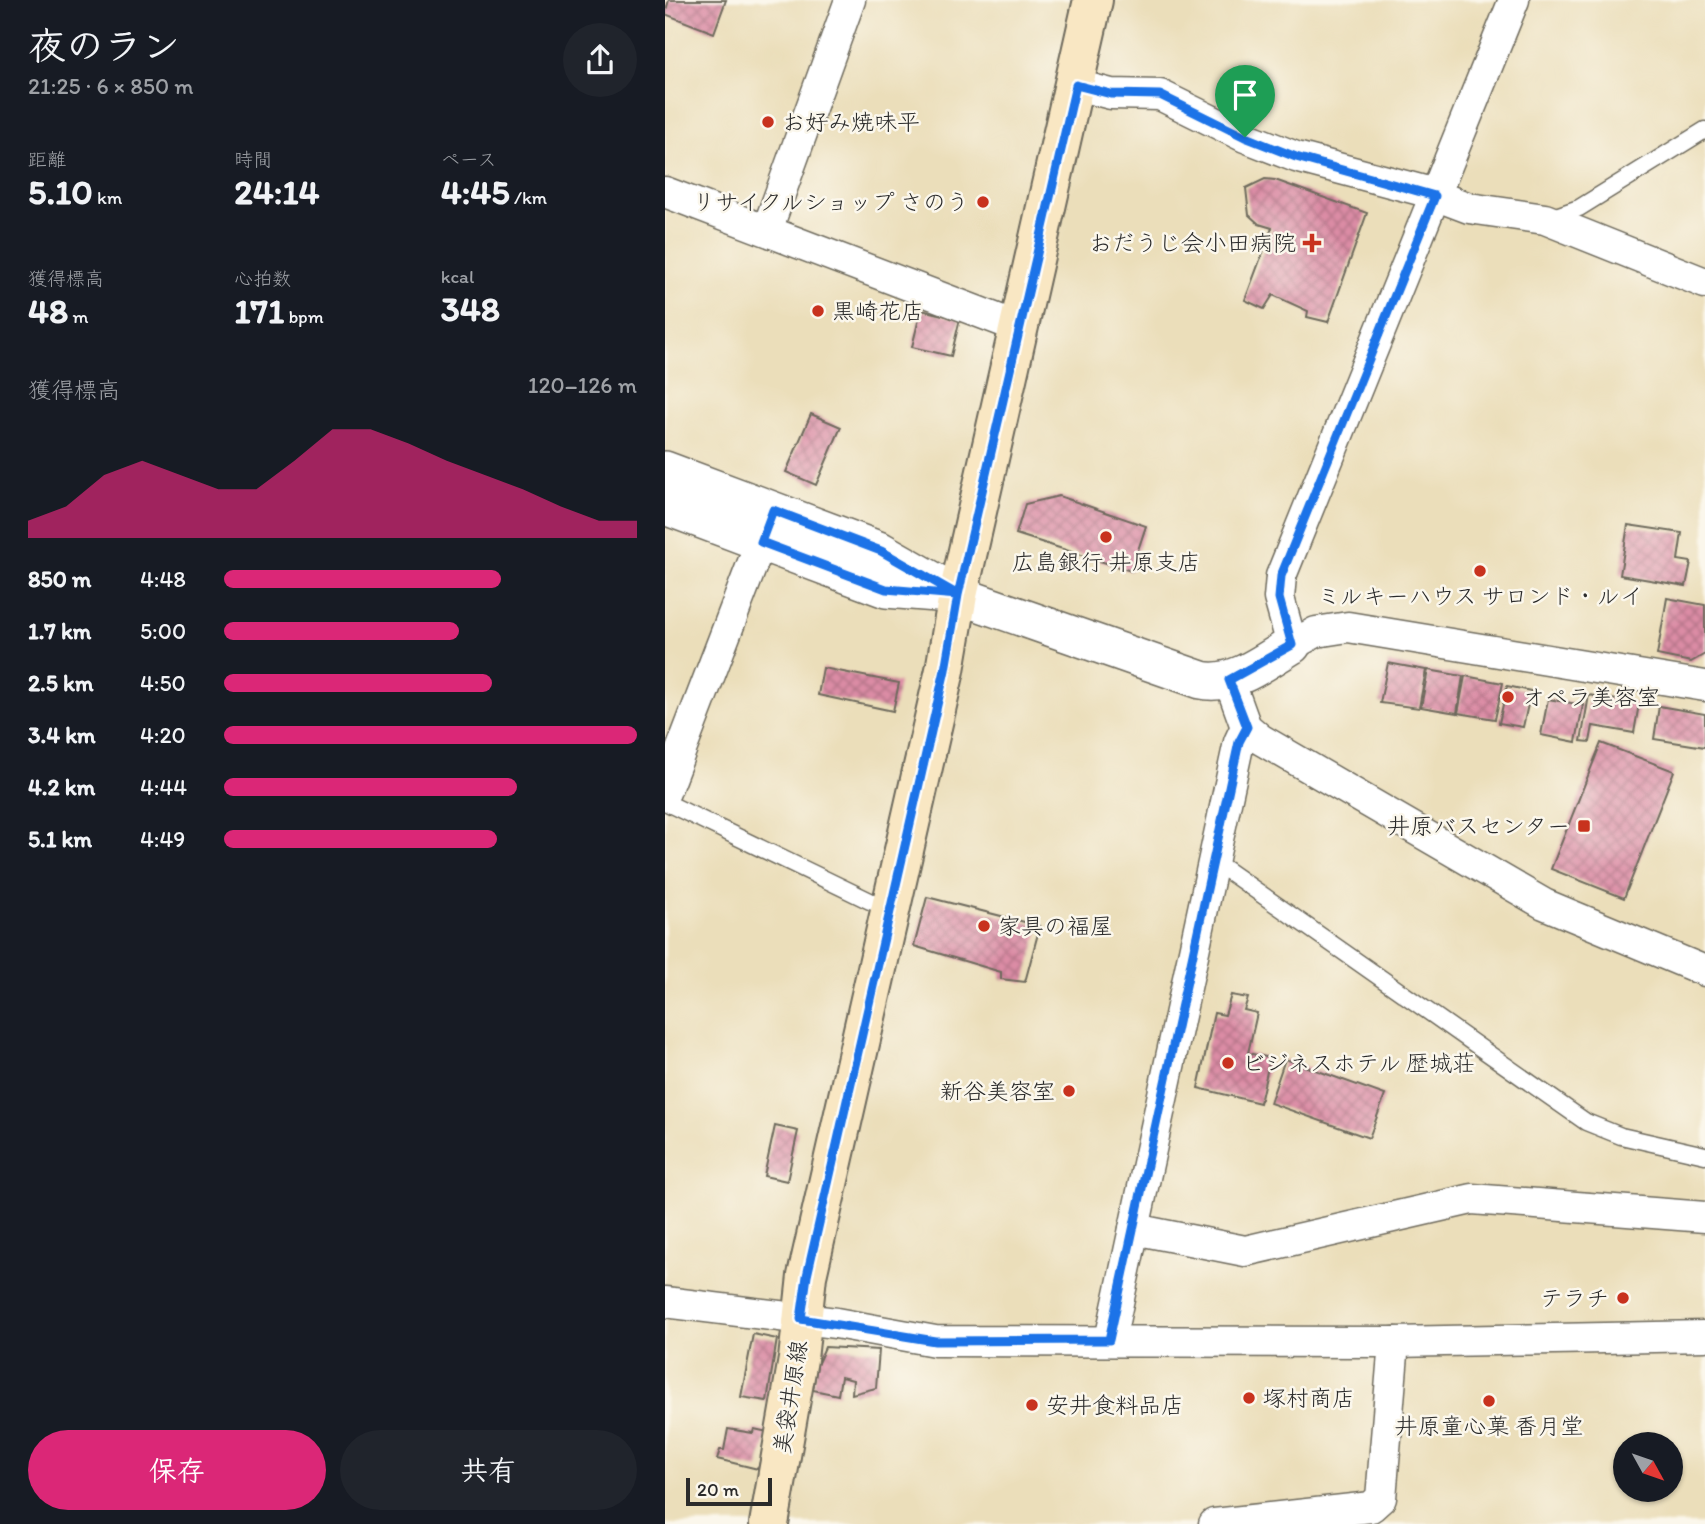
<!DOCTYPE html>
<html lang="ja">
<meta charset="utf-8">
<style>
:root{--surface:#171b24;--page:#20242c;--text:#f1f3f6;--muted:#9ea1a6;--accent:#db2777}
body{margin:0;font-family:Itim,"Klee One",sans-serif;background:var(--page);color:var(--text);height:100vh;display:flex;flex-direction:column;font-size:26px;white-space:nowrap}
*{box-sizing:border-box;margin:0}
p{font-size:23px;color:var(--muted)}
.icon{flex:none;width:38px;height:38px;fill:none;stroke:currentColor;stroke-width:2;stroke-linecap:round;stroke-linejoin:round}
.map{position:relative;flex:1;overflow:hidden}
.details{display:flex;flex-direction:column;background:var(--surface);width:665px}
.details>*{flex:none}
.needle{width:46px;rotate:130deg}
.fabs{position:absolute;left:948px;top:1432px;display:grid;gap:14px}
.fabs a{display:grid;place-items:center;width:70px;height:70px;border-radius:50%;background:var(--surface);box-shadow:0 2px 5px #0004;font-size:35px}
.scale{position:absolute;left:21px;bottom:18px;width:86px;box-sizing:border-box;padding-left:7px;border:4px solid #2b2b2b;border-top:0;font-size:19px;line-height:24px;white-space:nowrap;color:#2b2b2b;-webkit-text-stroke:5px #fbf7ec;paint-order:stroke}
.pin{position:absolute;display:grid;place-items:center;width:60px;height:60px;color:#fff;margin:-72px -30px;border-radius:50% 50% 50% 0;rotate:-45deg;box-shadow:0 0 7px #0007}
.pin .icon{rotate:45deg}
.round{display:grid;place-items:center;flex:none;width:74px;height:74px;border-radius:37px;background:var(--page)}
.headline{display:flex;align-items:center;justify-content:space-between;height:119px;padding:0 28px}
h1{font-size:38px;font-weight:700;line-height:52px}
.metrics{display:grid;grid-template-columns:repeat(3,1fr);gap:10px;height:119px;padding:7px 28px}
.metrics div{display:grid;align-content:center}
.metrics b{font-size:35px;font-weight:700}
.metrics small{font-size:19px;font-weight:400}
.metrics p{font-size:19px}
.chart{height:196px;padding:14px 28px}
.chart p{display:flex;justify-content:space-between}
.chart svg{width:100%;height:126px;margin-top:7px;fill:var(--accent);opacity:.7}
.primary-button{display:flex;gap:14px;margin-top:auto;padding:14px 28px}
.primary-button a{flex:1;height:80px;border-radius:42px;background:var(--accent);color:#fff;font-size:28px;font-weight:700;line-height:80px;text-align:center}
.primary-button a+a{background:var(--page);color:var(--text)}
ul{padding:0 28px;list-style:none;font-size:23px}
li{display:grid;grid-template-columns:112px 84px 1fr;align-items:center;height:52px}
li i{height:18px;border-radius:9px;background:var(--accent)}
main{display:flex;flex:1;min-height:0}
.map>svg:first-child{display:block}
</style>
<main>
<section class="details">
<div class="headline"><div><h1>夜のラン</h1><p>21:25 · 6 × 850 m</p></div><a class="round"><svg class="icon" aria-label="share" viewBox="0 0 24 24"><path d="M12 15V3M7 8l5-5 5 5M5 13v7h14v-7"/></svg></a></div>
<div class="metrics">
<div><p>距離</p><b>5.10<small> km</small></b></div>
<div><p>時間</p><b>24:14</b></div>
<div><p>ペース</p><b>4:45<small> /km</small></b></div>
</div>
<div class="metrics">
<div><p>獲得標高</p><b>48<small> m</small></b></div>
<div><p>心拍数</p><b>171<small> bpm</small></b></div>
<div><p>kcal</p><b>348</b></div>
</div>
<div class="chart"><p><span>獲得標高</span>120–126 m</p>
<svg viewBox="0 0 160 44" preserveAspectRatio="none"><path d="M0 44V38L10 33L20 22L30 17L40 22L50 27L60 27L70 17L80 6L90 6L100 11L110 17L120 22L130 27L140 33L150 38L160 38V44z"/></svg>
</div>
<ul>
<li><b>850 m</b>4:48<i style="width:67%"></i></li>
<li><b>1.7 km</b>5:00<i style="width:57%"></i></li>
<li><b>2.5 km</b>4:50<i style="width:65%"></i></li>
<li><b>3.4 km</b>4:20<i style="width:100%"></i></li>
<li><b>4.2 km</b>4:44<i style="width:71%"></i></li>
<li><b>5.1 km</b>4:49<i style="width:66%"></i></li>
</ul>
<div class="primary-button"><a>保存</a><a>共有</a></div>
</section>
<div class="map">
<svg width="1040" height="1524" viewBox="0 0 1040 1524">
<defs>
<pattern id="building-cross-hatch" width="8" height="8" patternUnits="userSpaceOnUse" patternTransform="scale(1.75)"><rect width="8" height="8" fill="#db8ca5"/><path d="M0 0l8 8M0 8l8-8" fill="none" stroke="#b27387"/></pattern>
</defs>
<rect width="100%" height="100%" fill="#fbf7ec"/>
<filter id="ink" filterUnits="userSpaceOnUse"><feTurbulence type="fractalNoise" baseFrequency=".0143" numOctaves="2"/><feDisplacementMap in="SourceGraphic" scale="14" xChannelSelector="R" yChannelSelector="G"/><feConvolveMatrix kernelMatrix="1 2 1 2 8 2 1 2 1" color-interpolation-filters="sRGB"/></filter>
<filter id="wash" filterUnits="userSpaceOnUse"><feTurbulence type="fractalNoise" baseFrequency=".00686" numOctaves="4" result="noise"/><feDisplacementMap in="SourceGraphic" scale="28" xChannelSelector="R" yChannelSelector="G"/><feGaussianBlur stdDeviation="1.57" result="paint"/><feColorMatrix in="noise" values="0 0 0 0 0 0 0 0 0 0 0 0 0 0 0 0 0 1.4 0 .05"/><feComposite in="paint" operator="in"/></filter>
<g filter="url(#wash)">
<rect width="100%" height="100%" fill="#ebdeba"/>
<g id="blocks">
<!-- building -->
<g fill="url(#building-cross-hatch)">
<path d="M 4,0 L 61,0 L 49,33 L 0,14 Z"/>
<path d="M 600,179 L 610,180 L 702,213 L 663,322 L 642,317 L 643,311 L 608,295 L 599,309 L 580,300 L 607,228 L 594,224 L 584,215 L 581,188 Z"/>
<path d="M 256,310 L 295,319 L 286,356 L 247,347 Z"/>
<path d="M 146,414 L 176,427 L 151,485 L 121,472 Z"/>
<path d="M 394,496 L 481,526 L 466,571 L 351,534 L 360,504 Z"/>
<path d="M 963,525 L 1017,533 L 1013,560 L 1026,562 L 1021,586 L 955,575 Z"/>
<path d="M 1002,598 L 1040,605 L 1040,654 L 1026,662 L 992,655 Z"/>
<path d="M 723,663 L 761,670 L 754,708 L 715,703 Z"/>
<path d="M 158,668 L 234,683 L 228,711 L 153,695 Z"/>
<path d="M 763,670 L 798,676 L 792,713 L 756,707 Z"/>
<path d="M 800,676 L 838,683 L 830,719 L 793,713 Z"/>
<path d="M 842,686 L 866,691 L 858,727 L 834,723 Z"/>
<path d="M 924,695 L 974,704 L 969,733 L 928,726 L 925,742 L 916,741 Z"/>
<path d="M 883,699 L 918,705 L 911,742 L 876,735 Z"/>
<path d="M 994,706 L 1040,714 L 1040,747 L 989,739 Z"/>
<path d="M 936,743 L 1009,771 L 959,898 L 886,869 Z"/>
<path d="M 262,897 L 375,926 L 360,982 L 336,979 L 336,972 L 249,946 Z"/>
<path d="M 566,995 L 583,998 L 579,1010 L 592,1013 L 583,1053 L 605,1058 L 595,1103 L 533,1088 L 549,1013 L 560,1015 Z"/>
<path d="M 620,1059 L 720,1095 L 704,1138 L 605,1103 Z"/>
<path d="M 110,1126 L 133,1131 L 122,1181 L 99,1176 Z"/>
<path d="M 88,1334 L 112,1339 L 102,1401 L 76,1397 Z"/>
<path d="M 160,1347 L 214,1350 L 211,1388 L 187,1394 L 188,1380 L 176,1377 L 173,1395 L 148,1390 L 152,1365 Z"/>
<path d="M 63,1429 L 88,1433 L 89,1429 L 103,1432 L 93,1469 L 52,1459 L 55,1450 L 59,1450 Z"/>
</g>
</g>
</g>
<g filter="url(#ink)">
<use href="#blocks" fill-opacity="0" stroke="#6e6a5d" stroke-width="2"/>
<g fill="none" stroke-linecap="round" stroke-linejoin="round">
<defs>
<g id="service">
<path d="M 885,218 L 914,208 L 1040,130"/>
<path d="M 0,802 L 205,901 L 226,908"/>
<path d="M 546,859 L 921,1122 L 956,1136 L 1040,1155"/>
</g>
<g id="minor">
<path d="M 849,0 L 616,576 L 614,598 L 627,645 L 651,632 L 683,627 L 1040,686"/>
<path d="M 411,85 L 446,94 L 495,95 L 580,137 L 631,157 L 759,191 L 804,208 L 880,219 L 1040,283"/>
<path d="M 0,192 L 353,327"/>
<path d="M 102,230 L 185,0"/>
<path d="M 564,680 L 581,727 L 595,739 L 879,904 L 1040,971"/>
<path d="M 0,792 L 103,523"/>
<path d="M 469,1229 L 580,1251 L 807,1199 L 1040,1217"/>
<path d="M 0,1302 L 171,1323 L 270,1341 L 729,1342 L 1040,1336"/>
<path d="M 445,1340 L 574,742 L 581,727"/>
<path d="M 549,1524 L 706,1507 L 716,1498 L 729,1342"/>
</g>
<g id="tertiary">
<path d="M 0,470 L 216,551 L 293,595 L 536,680 C 569,687 600,661 627,645"/>
<path d="M 0,506 L 221,589 L 285,594"/>
</g>
<path id="secondary" d="M 104,1524 L 133,1359 L 142,1276 L 280,670 L 293,595 L 428,0"/>
</defs>
<!-- service casing -->
<use href="#service" stroke="#6e6a5d" stroke-width="19"/>
<!-- minor casing -->
<use href="#minor" stroke="#6e6a5d" stroke-width="33"/>
<!-- tertiary casing -->
<use href="#tertiary" stroke="#6e6a5d" stroke-width="40"/>
<!-- secondary casing -->
<use href="#secondary" stroke="#6e6a5d" stroke-width="42"/>
<!-- service -->
<use href="#service" stroke="#fff" stroke-width="16"/>
<!-- minor -->
<use href="#minor" stroke="#fff" stroke-width="30"/>
<!-- tertiary -->
<use href="#tertiary" stroke="#fff" stroke-width="37"/>
<!-- secondary -->
<use href="#secondary" stroke="#f9e7c3" stroke-width="38"/>
</g>
</g>
<g fill="none" stroke-linecap="round" stroke-linejoin="round" filter="url(#ink)">
<defs>
<path id="route" d="M 580,137 L 495,95 L 446,94 L 411,85 L 293,595 L 221,589 L 96,542 L 108,510 L 216,551 L 293,595 L 280,670 L 142,1276 L 136,1319 L 270,1341 L 444,1340 L 574,742 L 582,727 L 564,680 L 627,645 L 614,598 L 616,576 L 770,196 L 631,157 L 580,137"/>
</defs>
<!-- route casing -->
<use href="#route" stroke="#fff" stroke-width="14"/>
<!-- route -->
<use href="#route" stroke="#1a73e8" stroke-width="9"/>
</g>
<!-- markers -->
<g fill="#c8321e" stroke="#fbf7ec" stroke-width="2.5">
<circle cx="103" cy="122" r="7"/>
<circle cx="318" cy="202" r="7"/>
<path d="M643.5 232.5h7v7h7v7h-7v7h-7v-7h-7v-7h7z"/>
<circle cx="153" cy="311" r="7"/>
<circle cx="441" cy="537" r="7"/>
<circle cx="815" cy="571" r="7"/>
<circle cx="843" cy="697" r="7"/>
<rect x="912" y="819" width="14" height="14" rx="3.5"/>
<circle cx="319" cy="926" r="7"/>
<circle cx="563" cy="1063" r="7"/>
<circle cx="404" cy="1091" r="7"/>
<circle cx="958" cy="1298" r="7"/>
<circle cx="584" cy="1398" r="7"/>
<circle cx="824" cy="1401" r="7"/>
<circle cx="367" cy="1405" r="7"/>
</g>
<g text-anchor="middle" stroke-width="5" stroke-linejoin="round" paint-order="stroke">
<!-- poi labels -->
<g font-size="23" fill="#2b2b2b" stroke="#fbf7ec" text-anchor="start">
<text x="117" y="130">お好み焼味平</text>
<text x="304" y="210" text-anchor="end">リサイクルショップ さのう</text>
<text x="631" y="251" text-anchor="end">おだうじ会小田病院</text>
<text x="167" y="319">黒崎花店</text>
<text x="441" y="570" text-anchor="middle">広島銀行 井原支店</text>
<text x="815" y="604" text-anchor="middle">ミルキーハウス サロンド・ルイ</text>
<text x="857" y="705">オペラ美容室</text>
<text x="905" y="834" text-anchor="end">井原バスセンター</text>
<text x="333" y="934">家具の福屋</text>
<text x="577" y="1071">ビジネスホテル 歴城荘</text>
<text x="390" y="1099" text-anchor="end">新谷美容室</text>
<text x="944" y="1306" text-anchor="end">テラチ</text>
<text x="598" y="1406">塚村商店</text>
<text x="381" y="1413">安井食料品店</text>
<text x="824" y="1434" text-anchor="middle">井原童心菓 香月堂</text>
</g>
<!-- street labels -->
<g font-size="23" fill="#2b2b2b" stroke="#fbf7ec">
<text transform="translate(125 1397) rotate(-81)" y="8">美袋井原線</text>
</g>
</g>
</svg>
<div class="fabs">
<a><svg class="needle" viewBox="-14 -14 28 28"><path d="M0-13l5 13h-10z" fill="#e53935"/><path d="M0 13l5-13h-10z" fill="#9ea1a6"/></svg></a>
</div>
<div class="scale">20 m</div>
<div class="pin" style="left:580px;top:137px;background:#1e9e55"><svg class="icon" aria-label="arrive" viewBox="0 0 24 24"><path d="M6 21V4h12l-3 4 3 4H6"/></svg></div>
</div>
</main>
